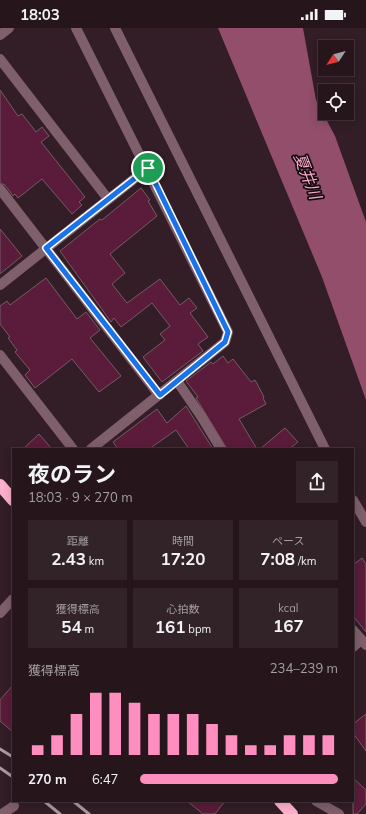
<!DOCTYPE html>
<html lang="ja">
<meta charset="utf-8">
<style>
:root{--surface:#26161c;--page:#322329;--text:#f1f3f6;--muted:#a49fa3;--line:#42353b;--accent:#fe8ebe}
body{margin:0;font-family:Mulish,"Noto Sans JP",sans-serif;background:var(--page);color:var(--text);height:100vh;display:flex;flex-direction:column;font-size:15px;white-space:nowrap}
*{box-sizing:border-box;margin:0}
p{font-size:13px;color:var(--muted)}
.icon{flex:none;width:22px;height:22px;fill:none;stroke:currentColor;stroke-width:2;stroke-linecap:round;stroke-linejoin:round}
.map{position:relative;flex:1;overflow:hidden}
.panel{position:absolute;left:12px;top:420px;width:342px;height:354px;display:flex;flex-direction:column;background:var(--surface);border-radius:0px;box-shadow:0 2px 10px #0003,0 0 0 1px var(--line)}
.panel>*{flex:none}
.needle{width:26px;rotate:234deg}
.tools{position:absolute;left:318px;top:12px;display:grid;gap:8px}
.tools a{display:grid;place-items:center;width:36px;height:36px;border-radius:0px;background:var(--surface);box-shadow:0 2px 10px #0003,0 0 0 1px var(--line);font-size:20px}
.pin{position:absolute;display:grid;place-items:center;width:34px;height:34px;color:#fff;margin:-17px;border:2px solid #fff;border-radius:50%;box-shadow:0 1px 4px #0007}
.round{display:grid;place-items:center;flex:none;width:42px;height:42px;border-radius:0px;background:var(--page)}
.headline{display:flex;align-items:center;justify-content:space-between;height:68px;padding:0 16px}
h1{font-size:22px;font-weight:700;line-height:30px}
.stats{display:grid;grid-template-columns:repeat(3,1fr);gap:6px;height:68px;padding:4px 16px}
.stats div{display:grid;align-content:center;border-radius:0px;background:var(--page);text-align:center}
.stats b{font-size:17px;font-weight:700}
.stats small{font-size:11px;font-weight:400}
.stats p{font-size:11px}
.chart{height:112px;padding:8px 16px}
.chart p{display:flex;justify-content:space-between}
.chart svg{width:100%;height:72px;margin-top:4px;stroke:var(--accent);stroke-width:6}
ul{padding:0 16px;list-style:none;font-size:13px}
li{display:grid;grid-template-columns:64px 48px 1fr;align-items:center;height:30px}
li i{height:10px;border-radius:5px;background:var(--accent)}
.status{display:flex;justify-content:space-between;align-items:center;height:28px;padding:0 20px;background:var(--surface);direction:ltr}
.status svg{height:11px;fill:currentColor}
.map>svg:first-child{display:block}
</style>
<div class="status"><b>18:03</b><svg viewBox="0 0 49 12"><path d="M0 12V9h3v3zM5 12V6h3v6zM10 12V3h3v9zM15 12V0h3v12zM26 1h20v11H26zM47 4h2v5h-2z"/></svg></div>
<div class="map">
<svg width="366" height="786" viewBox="0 0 366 786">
<rect width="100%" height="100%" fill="#331d26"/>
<!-- water -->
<path fill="#924e6b" d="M 218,0 L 303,0 L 316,72 L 335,108 L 366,194 L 366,372 L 322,249 Z"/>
<!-- building -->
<g fill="#5a1c3a" stroke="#755b65">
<path d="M 0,62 L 18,88 L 22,86 L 36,104 L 42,99 L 49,108 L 41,114 L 85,169 L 79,174 L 82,177 L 72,186 L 42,151 L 18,170 L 15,166 L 13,168 L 5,157 L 0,155 Z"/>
<path d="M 141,160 L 150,172 L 148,173 L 157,188 L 110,226 L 125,245 L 112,256 L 127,275 L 160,251 L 180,277 L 189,270 L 197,280 L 190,285 L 208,309 L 198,316 L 203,323 L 162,354 L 143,329 L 165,312 L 160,306 L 170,298 L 152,275 L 121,299 L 114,290 L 111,294 L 60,223 L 100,191 L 102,192 Z"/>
<path d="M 0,201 L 22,228 L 0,246 Z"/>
<path d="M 46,250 L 77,291 L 86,284 L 100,302 L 90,310 L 121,348 L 99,364 L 72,331 L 35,360 L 25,347 L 30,342 L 15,324 L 17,322 L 8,310 L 10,309 L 0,296 L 0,278 L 7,273 L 10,277 Z"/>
<path d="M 223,328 L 228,335 L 233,331 L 251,354 L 255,352 L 264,369 L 263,370 L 266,376 L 239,391 L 257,421 L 227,421 L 196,370 L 198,369 L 186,353 L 211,334 L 213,336 Z"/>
<path d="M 186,378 L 213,421 L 189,421 L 176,402 L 149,421 L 118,421 L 113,414 L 157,381 L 167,395 Z"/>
<path d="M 285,400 L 298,414 L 289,421 L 260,421 Z"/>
<path d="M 39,406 L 52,421 L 23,421 Z"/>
<path d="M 362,530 L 366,536 L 366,604 L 353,588 L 353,537 Z"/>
<path d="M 13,657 L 13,704 L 0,693 L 0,672 Z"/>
<path d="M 366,686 L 366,723 L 353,705 L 353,696 Z"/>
<path d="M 353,750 L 366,762 L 366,776 L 357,786 L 353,786 Z"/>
<path d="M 187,773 L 225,773 L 215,786 L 203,786 Z"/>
</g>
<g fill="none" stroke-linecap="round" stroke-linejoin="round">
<!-- minor -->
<g stroke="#7e5f6b" stroke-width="10">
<path d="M 76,0 L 228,304 L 225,314 L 91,421"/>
<path d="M 115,0 L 325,421"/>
<path d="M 0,7 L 9,0"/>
<path d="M 0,31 L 108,171"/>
<path d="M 0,161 L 159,367"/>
<path d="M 0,257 L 148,140"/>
<path d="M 0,327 L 73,421"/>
<path d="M 177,353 L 201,388 L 221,421"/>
<path d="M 353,472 L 366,494"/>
<path d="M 0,585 L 13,571"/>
<path d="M 353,602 L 366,617"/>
<path d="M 353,619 L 361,612"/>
<path d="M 316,773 L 339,786"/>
<path d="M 2,786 L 14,778"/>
</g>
<!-- highway -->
<g stroke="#fdb0ce" stroke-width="12">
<path d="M 0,457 L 13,472"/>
<path d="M 280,773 L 292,786"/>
</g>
<!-- rail -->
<g stroke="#ab99a0" stroke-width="3">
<path d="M 0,721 L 13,729"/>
<path d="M 0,740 L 13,749"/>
<path d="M 44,773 L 60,786"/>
<path d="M 73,773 L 89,786"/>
</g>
</g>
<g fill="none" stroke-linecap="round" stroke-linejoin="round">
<defs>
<path id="route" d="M 148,140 L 228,304 L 225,314 L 160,367 L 46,220 Z"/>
</defs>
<!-- route casing -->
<use href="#route" stroke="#fff" stroke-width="8"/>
<!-- route -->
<use href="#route" stroke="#1a73e8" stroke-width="5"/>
</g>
<g text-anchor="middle" stroke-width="3.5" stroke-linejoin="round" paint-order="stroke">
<!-- water labels -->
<g font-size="16" font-style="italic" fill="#f9a9c9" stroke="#140a0e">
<text transform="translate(308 148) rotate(69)" y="6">夏井川</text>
</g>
</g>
</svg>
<div class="tools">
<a><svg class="needle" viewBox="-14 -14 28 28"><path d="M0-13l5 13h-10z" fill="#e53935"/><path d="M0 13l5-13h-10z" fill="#a49fa3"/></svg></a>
<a><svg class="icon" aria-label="locate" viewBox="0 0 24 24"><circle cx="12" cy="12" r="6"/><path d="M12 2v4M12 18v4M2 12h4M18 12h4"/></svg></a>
</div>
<div class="pin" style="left:148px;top:140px;background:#1e9e55"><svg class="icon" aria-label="arrive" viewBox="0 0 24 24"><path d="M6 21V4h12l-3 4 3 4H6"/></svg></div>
<section class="panel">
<div class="headline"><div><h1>夜のラン</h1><p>18:03 · 9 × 270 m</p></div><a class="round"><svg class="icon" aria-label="share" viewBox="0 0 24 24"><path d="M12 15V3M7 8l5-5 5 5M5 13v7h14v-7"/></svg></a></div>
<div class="stats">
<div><p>距離</p><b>2.43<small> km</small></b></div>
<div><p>時間</p><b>17:20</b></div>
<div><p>ペース</p><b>7:08<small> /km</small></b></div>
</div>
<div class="stats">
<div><p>獲得標高</p><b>54<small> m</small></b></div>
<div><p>心拍数</p><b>161<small> bpm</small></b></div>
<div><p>kcal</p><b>167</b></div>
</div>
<div class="chart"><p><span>獲得標高</span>234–239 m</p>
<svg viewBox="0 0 160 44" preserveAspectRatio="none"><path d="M5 44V38M15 44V32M25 44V19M35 44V6M45 44V6M55 44V12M65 44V19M75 44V19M85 44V19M95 44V25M105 44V32M115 44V38M125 44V38M135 44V32M145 44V32M155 44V32"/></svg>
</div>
<ul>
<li><b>270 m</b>6:47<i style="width:100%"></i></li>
</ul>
</section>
</div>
